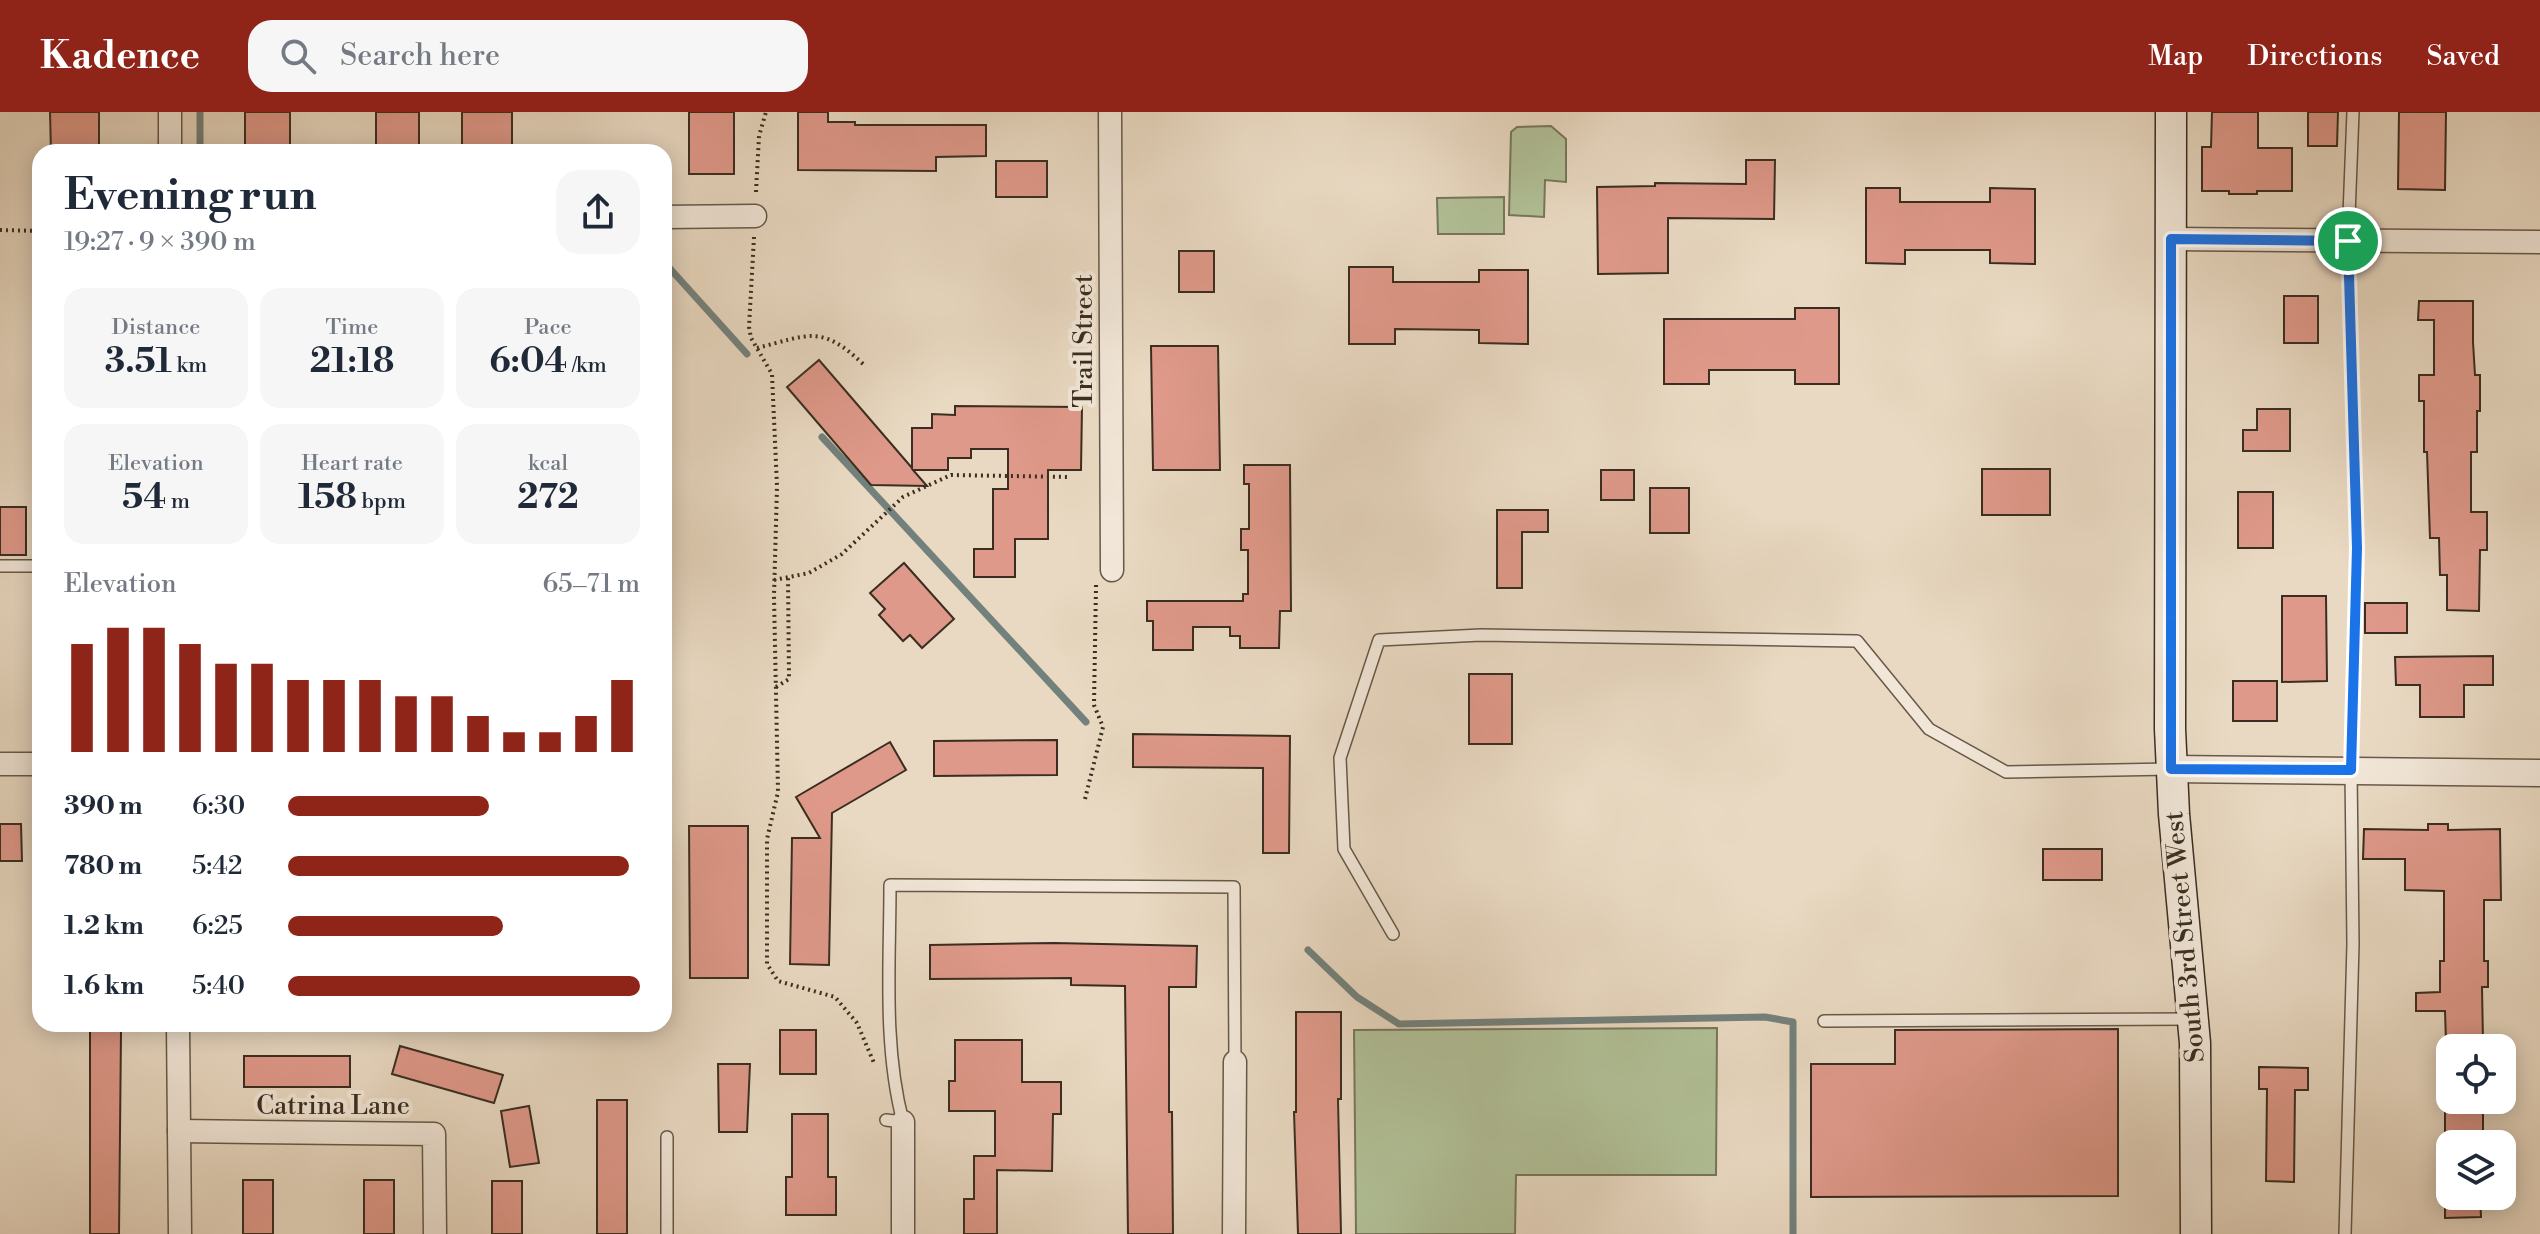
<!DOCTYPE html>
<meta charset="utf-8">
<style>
:root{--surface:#fff;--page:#f6f6f7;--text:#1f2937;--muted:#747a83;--accent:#8f2418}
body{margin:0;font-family:"Libre Bodoni",serif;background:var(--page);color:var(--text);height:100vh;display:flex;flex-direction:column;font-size:30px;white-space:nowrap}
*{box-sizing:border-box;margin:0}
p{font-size:26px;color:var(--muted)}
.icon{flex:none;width:44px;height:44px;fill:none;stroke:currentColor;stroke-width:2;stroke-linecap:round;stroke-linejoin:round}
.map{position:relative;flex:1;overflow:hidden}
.details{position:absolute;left:32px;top:32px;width:640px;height:888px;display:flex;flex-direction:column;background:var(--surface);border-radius:24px;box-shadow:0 4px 20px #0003}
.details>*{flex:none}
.tools{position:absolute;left:2436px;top:922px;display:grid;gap:16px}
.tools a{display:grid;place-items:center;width:80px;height:80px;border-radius:16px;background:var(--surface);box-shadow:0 4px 20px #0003;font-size:40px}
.pin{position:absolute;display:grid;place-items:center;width:68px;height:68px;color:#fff;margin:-34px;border:4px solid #fff;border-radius:50%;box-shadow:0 2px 8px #0007}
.round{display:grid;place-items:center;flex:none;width:84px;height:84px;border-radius:24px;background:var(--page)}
.summary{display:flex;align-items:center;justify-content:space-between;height:136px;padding:0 32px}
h1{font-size:44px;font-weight:700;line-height:60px}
.stats{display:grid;grid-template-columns:repeat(3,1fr);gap:12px;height:136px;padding:8px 32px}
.stats div{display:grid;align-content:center;border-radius:20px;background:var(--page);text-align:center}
.stats b{font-size:34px;font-weight:700}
.stats small{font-size:22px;font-weight:400}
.stats p{font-size:22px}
.chart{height:224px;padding:16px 32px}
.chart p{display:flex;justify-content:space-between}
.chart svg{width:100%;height:144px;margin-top:8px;stroke:var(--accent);stroke-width:6}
ul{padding:0 32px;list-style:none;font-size:26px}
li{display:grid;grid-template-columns:128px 96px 1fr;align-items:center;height:60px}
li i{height:20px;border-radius:10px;background:var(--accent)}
header{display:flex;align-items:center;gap:48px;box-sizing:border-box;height:112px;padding:0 40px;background:var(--accent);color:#fff}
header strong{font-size:38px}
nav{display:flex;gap:44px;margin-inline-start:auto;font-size:28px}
.search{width:560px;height:72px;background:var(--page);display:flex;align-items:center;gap:20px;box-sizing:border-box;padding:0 28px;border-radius:24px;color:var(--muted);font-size:30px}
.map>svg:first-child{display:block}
</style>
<header>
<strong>Kadence</strong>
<div class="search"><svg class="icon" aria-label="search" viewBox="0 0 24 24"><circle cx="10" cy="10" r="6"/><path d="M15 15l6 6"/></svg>Search here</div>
<nav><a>Map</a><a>Directions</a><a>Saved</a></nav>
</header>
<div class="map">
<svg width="2540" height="1122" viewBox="0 0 2540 1122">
<rect width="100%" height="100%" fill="#e9d9c2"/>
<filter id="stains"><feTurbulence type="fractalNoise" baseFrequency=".0025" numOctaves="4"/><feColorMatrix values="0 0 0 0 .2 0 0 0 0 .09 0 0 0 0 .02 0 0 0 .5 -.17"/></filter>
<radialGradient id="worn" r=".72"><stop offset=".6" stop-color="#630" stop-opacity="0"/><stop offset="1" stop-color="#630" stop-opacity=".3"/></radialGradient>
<!-- green -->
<g fill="#b1c097" stroke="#76775c" stroke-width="2">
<path d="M 1551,14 L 1566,27 L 1566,70 L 1545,68 L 1544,105 L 1509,103 L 1511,20 L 1517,15 Z"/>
<path d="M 1504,85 L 1504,122 L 1438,122 L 1437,86 Z"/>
<path d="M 1717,916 L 1716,1063 L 1516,1063 L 1515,1122 L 1356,1122 L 1354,918 Z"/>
</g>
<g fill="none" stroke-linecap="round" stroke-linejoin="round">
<!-- stream -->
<g stroke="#73817d" stroke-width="7">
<path d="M 200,0 L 200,40"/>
<path d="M 664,150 L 747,242"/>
<path d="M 822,325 L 1086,610"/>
<path d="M 1308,838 L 1357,885 L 1399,912 L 1765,905 L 1793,910 L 1793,1122"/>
</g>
</g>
<!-- building -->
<g fill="#df998a" stroke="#3a2e20" stroke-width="2">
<path d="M 50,0 L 99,0 L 99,33 L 91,33 L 91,40 L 51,40 Z"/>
<rect x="245" y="0" width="45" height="40"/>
<rect x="376" y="0" width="43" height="40"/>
<rect x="462" y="0" width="50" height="39"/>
<rect x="689" y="0" width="45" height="62"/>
<path d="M 798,0 L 828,0 L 828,10 L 855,10 L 855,13 L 986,13 L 986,44 L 936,45 L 936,59 L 798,58 Z"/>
<path d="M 2212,0 L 2258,0 L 2258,36 L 2292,36 L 2292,79 L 2257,79 L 2257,82 L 2229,82 L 2229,79 L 2202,79 L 2202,35 L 2211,35 Z"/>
<path d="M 2308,0 L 2338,0 L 2337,34 L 2308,34 Z"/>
<path d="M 2399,0 L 2446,0 L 2445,78 L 2398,77 Z"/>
<path d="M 1746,48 L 1775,48 L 1774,107 L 1668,106 L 1668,161 L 1598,162 L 1597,75 L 1655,74 L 1655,71 L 1746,72 Z"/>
<rect x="996" y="49" width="51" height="36"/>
<path d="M 1866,76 L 1900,76 L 1900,90 L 1990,90 L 1990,76 L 2035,77 L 2035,152 L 1990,151 L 1990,138 L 1905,138 L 1905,152 L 1866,151 Z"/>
<rect x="1179" y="139" width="35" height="41"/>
<path d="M 1349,155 L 1393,155 L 1393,170 L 1479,170 L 1479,158 L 1528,158 L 1528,232 L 1479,231 L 1479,218 L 1395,217 L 1395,232 L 1349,232 Z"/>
<rect x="2284" y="184" width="34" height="47"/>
<path d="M 2419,189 L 2473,189 L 2473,230 L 2475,263 L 2480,263 L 2480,299 L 2477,299 L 2477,340 L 2471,340 L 2471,400 L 2487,400 L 2487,438 L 2480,438 L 2479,499 L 2447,498 L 2447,463 L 2440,463 L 2439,426 L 2430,426 L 2427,340 L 2424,340 L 2424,289 L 2419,289 L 2419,263 L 2434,263 L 2434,208 L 2418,208 Z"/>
<path d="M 1795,196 L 1839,196 L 1839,272 L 1795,272 L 1795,258 L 1709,258 L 1709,272 L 1664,272 L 1664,207 L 1795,207 Z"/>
<path d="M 1151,234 L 1218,234 L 1220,358 L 1153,358 Z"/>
<path d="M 819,248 L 912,356 L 912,316 L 932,316 L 932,302 L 955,303 L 955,294 L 1082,295 L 1081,358 L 1048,358 L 1048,427 L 1015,427 L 1015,465 L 974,465 L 974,437 L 993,437 L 993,377 L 1008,377 L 1008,337 L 971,337 L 971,346 L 948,346 L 948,358 L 913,358 L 927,374 L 871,373 L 787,275 Z"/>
<path d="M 2257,297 L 2290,297 L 2290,339 L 2243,339 L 2243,318 L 2257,318 Z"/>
<path d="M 1244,353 L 1290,353 L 1291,499 L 1280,499 L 1279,536 L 1240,536 L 1240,524 L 1230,524 L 1230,515 L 1193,515 L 1193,538 L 1153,538 L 1153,509 L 1147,509 L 1147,489 L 1243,489 L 1243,482 L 1248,482 L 1248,438 L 1241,438 L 1241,417 L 1249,417 L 1249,372 L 1244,372 Z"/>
<rect x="1982" y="357" width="68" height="46"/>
<rect x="1601" y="358" width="33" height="30"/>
<rect x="1650" y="376" width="39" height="45"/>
<rect x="2238" y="380" width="35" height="56"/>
<rect x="0" y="395" width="26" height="48"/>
<path d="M 1497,398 L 1548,398 L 1548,420 L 1522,420 L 1522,476 L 1497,476 Z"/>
<path d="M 904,451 L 954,507 L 922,536 L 910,523 L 903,529 L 879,503 L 885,497 L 870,481 Z"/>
<path d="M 2282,484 L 2326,484 L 2327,569 L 2282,570 Z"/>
<rect x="2365" y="491" width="42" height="30"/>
<path d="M 2493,544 L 2493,573 L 2464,573 L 2464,605 L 2420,605 L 2420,573 L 2396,573 L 2395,545 Z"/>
<rect x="1469" y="562" width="43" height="70"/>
<rect x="2233" y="569" width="44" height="40"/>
<path d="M 1133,622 L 1290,624 L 1289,741 L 1263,741 L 1263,656 L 1133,655 Z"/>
<path d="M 1057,628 L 1057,663 L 934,664 L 934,629 Z"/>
<path d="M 890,630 L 906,658 L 832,701 L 829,853 L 790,852 L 792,726 L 820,726 L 796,685 Z"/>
<path d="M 0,712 L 21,712 L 22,749 L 0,749 Z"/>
<path d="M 2428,712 L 2448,712 L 2448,718 L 2500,717 L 2501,788 L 2484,788 L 2484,849 L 2488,849 L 2488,875 L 2482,875 L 2483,929 L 2446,930 L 2445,899 L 2416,899 L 2416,881 L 2440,880 L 2440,849 L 2444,849 L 2444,779 L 2405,778 L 2405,747 L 2363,747 L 2364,717 L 2428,718 Z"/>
<path d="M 689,714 L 748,714 L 748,866 L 690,866 Z"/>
<rect x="2043" y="737" width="59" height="31"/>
<path d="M 1054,831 L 1197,834 L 1196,875 L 1169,875 L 1169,1000 L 1172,1000 L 1173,1122 L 1128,1122 L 1125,874 L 1071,873 L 1071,866 L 930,867 L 930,833 Z"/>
<path d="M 1296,900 L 1341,900 L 1341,987 L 1338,987 L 1341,1122 L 1298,1122 L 1294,1000 L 1296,1000 Z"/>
<path d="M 2118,917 L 2118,1084 L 1811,1085 L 1811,952 L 1895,952 L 1895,918 Z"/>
<rect x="780" y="918" width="36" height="44"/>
<path d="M 90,919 L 121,919 L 119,1122 L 90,1122 Z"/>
<path d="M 955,928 L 1022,928 L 1022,970 L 1061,970 L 1061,1002 L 1053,1002 L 1052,1059 L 997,1058 L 997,1122 L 964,1122 L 964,1087 L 974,1087 L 974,1044 L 995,1044 L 995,999 L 949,999 L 949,969 L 955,969 Z"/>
<path d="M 400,934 L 503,963 L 494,991 L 392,962 Z"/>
<rect x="244" y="944" width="106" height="31"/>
<path d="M 718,952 L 750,952 L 747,1020 L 719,1020 Z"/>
<path d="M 2259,955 L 2308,956 L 2308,978 L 2295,978 L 2294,1070 L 2266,1069 L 2267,977 L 2259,977 Z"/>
<rect x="597" y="988" width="30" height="134"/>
<path d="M 2445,988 L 2466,988 L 2466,994 L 2483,994 L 2483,1032 L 2445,1032 Z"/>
<path d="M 529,994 L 539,1051 L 510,1055 L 501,999 Z"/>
<path d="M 792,1002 L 828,1002 L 828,1065 L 836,1065 L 836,1103 L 786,1103 L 786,1065 L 792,1065 Z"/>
<rect x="243" y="1068" width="30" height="54"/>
<rect x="364" y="1068" width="30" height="54"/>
<rect x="492" y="1069" width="30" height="53"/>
<path d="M 2445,1084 L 2480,1084 L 2481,1105 L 2445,1106 Z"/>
</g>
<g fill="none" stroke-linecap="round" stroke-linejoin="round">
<defs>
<g id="service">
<path d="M 0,454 L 40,454"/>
<path d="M 1393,822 L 1344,737 L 1340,646 L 1379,528 L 1481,523 L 1857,529 L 1929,617 L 2006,660 L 2171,657"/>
<path d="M 1824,909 L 2192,907"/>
<path d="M 886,1008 L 903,1010 C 883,933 890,852 890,773 L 1234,775 L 1235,950"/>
<path d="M 667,1122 L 667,1025"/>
<path d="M 2345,1122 L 2353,832 L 2351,658 L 2357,436 L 2348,129 L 2353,0"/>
</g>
<g id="minor">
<path d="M 1110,0 L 1112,458"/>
<path d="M 170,40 L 170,0"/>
<path d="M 664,105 L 755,104"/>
<path d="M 2171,127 L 2540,130"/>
<path d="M 0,652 L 40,652"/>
<path d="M 178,912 L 180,1122"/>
<path d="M 903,1010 L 903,1122"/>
<path d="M 179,1019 L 434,1022 L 435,1122"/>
<path d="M 1234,1122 L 1235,950"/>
</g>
<path id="tertiary" d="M 2171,657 L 2540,661"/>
<path id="secondary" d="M 2171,0 L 2170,617 L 2174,702 L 2195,931 L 2196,1122"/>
</defs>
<!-- service casing -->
<use href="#service" stroke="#665948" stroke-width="14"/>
<!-- minor casing -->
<use href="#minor" stroke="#665948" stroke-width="25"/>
<!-- tertiary casing -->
<use href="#tertiary" stroke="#665948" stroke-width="29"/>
<!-- secondary casing -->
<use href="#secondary" stroke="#3a2e20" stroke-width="33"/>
<!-- path -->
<g stroke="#3a2e20" stroke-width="4" stroke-dasharray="2 4" stroke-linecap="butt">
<path d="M 756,80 L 759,24 L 766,0"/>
<path d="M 0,118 L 40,119"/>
<path d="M 754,125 L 749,215 L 751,226 L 772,262 L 777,374 L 774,484 L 778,680 L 767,727 L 767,852 L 778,869 L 835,885 L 857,911 L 874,951"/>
<path d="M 757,236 C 809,223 821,212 863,252"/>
<path d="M 774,468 L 809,461 L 842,442 L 903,385 L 951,363 L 1070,365"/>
<path d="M 776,575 L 789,567 L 788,465"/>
<path d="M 1085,687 L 1103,615 L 1094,593 L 1096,473"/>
</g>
<!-- service -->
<use href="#service" stroke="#f1e6d7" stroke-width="11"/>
<!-- minor -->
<use href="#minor" stroke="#f1e6d7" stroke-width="22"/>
<!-- tertiary -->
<use href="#tertiary" stroke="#f1e6d7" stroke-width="26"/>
<!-- secondary -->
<use href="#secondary" stroke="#f1e6d7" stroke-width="30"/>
</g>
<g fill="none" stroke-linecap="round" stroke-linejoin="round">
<defs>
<path id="route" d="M 2171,127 L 2348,129 L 2357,436 L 2351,658 L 2171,657 Z"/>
</defs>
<!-- route casing -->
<use href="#route" stroke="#fff" stroke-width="16"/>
<!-- route -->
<use href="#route" stroke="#1a73e8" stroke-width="10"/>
</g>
<g text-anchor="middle" stroke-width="8" stroke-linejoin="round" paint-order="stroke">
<!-- street labels -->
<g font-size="26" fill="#3a2e20" stroke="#f1e6d7">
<text transform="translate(1083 229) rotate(-90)" y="9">Trail Street</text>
<text transform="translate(2184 825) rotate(-95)" y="9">South 3rd Street West</text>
<text x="333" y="1002">Catrina Lane</text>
</g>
</g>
<rect width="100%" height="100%" filter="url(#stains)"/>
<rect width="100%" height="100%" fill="url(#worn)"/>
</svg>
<div class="tools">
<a><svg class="icon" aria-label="locate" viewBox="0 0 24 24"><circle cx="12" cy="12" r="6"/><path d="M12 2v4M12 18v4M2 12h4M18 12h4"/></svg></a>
<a><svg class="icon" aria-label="layers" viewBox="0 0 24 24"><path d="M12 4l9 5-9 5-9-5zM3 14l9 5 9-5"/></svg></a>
</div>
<div class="pin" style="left:2348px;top:129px;background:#1e9e55"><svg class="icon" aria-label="arrive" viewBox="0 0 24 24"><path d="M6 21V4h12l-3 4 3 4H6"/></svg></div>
<section class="details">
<div class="summary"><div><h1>Evening run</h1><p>19:27 · 9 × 390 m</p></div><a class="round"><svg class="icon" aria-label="share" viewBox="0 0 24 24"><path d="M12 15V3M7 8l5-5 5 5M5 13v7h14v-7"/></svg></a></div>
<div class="stats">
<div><p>Distance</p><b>3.51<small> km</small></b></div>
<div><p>Time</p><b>21:18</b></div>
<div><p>Pace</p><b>6:04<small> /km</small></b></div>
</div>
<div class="stats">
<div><p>Elevation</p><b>54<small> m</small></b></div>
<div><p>Heart rate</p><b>158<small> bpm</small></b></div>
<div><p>kcal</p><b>272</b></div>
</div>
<div class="chart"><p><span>Elevation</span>65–71 m</p>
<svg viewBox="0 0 160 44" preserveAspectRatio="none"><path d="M5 44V11M15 44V6M25 44V6M35 44V11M45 44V17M55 44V17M65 44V22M75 44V22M85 44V22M95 44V27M105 44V27M115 44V33M125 44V38M135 44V38M145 44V33M155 44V22"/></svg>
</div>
<ul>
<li><b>390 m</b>6:30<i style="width:57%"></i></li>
<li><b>780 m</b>5:42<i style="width:97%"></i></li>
<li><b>1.2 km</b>6:25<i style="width:61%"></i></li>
<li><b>1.6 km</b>5:40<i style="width:100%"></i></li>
</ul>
</section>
</div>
